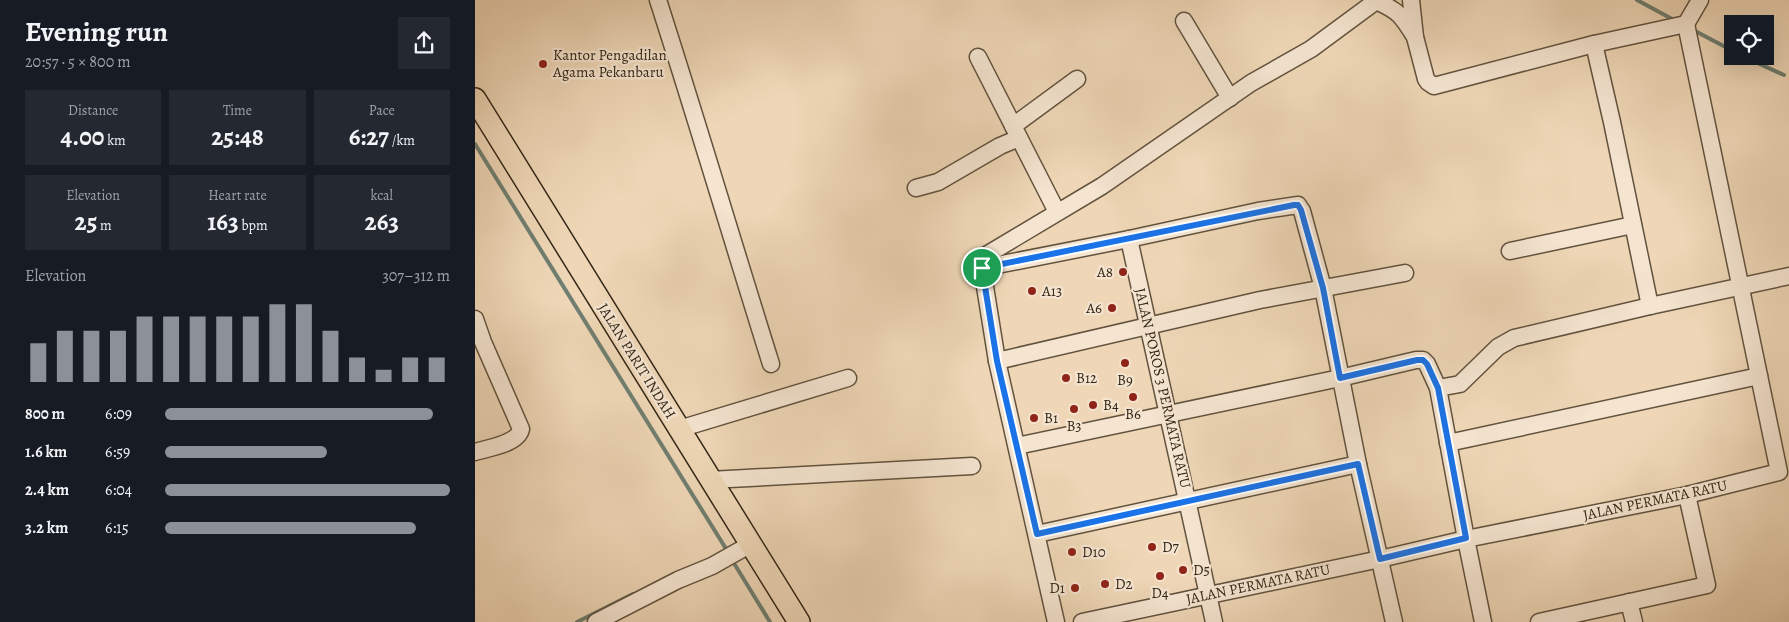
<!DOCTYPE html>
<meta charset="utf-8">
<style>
:root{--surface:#171b24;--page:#242831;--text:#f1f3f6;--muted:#9ea1a6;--accent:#8c9099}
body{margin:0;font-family:Alegreya,serif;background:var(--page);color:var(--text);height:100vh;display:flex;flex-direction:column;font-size:19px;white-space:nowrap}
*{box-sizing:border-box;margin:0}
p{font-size:16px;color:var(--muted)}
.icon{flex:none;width:28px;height:28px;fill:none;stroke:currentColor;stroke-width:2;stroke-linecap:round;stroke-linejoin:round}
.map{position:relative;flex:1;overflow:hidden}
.sheet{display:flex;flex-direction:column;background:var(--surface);width:475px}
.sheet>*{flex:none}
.controls{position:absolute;left:1249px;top:15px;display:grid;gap:10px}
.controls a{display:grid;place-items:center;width:50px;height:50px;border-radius:0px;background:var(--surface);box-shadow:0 5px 20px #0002;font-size:25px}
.pin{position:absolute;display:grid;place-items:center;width:42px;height:42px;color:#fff;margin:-21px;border:2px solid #fff;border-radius:50%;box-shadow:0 1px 5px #0007}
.round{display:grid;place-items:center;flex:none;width:52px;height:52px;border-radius:0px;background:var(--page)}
.summary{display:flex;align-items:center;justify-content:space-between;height:85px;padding:0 25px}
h1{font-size:28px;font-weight:600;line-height:38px}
.metrics{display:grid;grid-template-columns:repeat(3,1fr);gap:8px;height:85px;padding:5px 25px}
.metrics div{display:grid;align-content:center;border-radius:0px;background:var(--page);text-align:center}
.metrics b{font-size:25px;font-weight:600}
.metrics small{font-size:14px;font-weight:400}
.metrics p{font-size:14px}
.chart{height:140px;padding:10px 25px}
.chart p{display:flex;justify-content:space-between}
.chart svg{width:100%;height:90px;margin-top:5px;stroke:var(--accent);stroke-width:6}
ul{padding:0 25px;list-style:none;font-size:16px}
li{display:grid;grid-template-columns:80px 60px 1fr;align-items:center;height:38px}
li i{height:12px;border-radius:6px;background:var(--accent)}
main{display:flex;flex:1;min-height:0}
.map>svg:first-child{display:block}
</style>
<main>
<section class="sheet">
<div class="summary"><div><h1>Evening run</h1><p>20:57 · 5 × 800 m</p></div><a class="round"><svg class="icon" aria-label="share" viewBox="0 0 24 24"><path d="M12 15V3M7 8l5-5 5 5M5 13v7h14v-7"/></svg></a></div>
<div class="metrics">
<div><p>Distance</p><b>4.00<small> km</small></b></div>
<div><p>Time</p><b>25:48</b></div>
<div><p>Pace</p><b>6:27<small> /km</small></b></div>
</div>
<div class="metrics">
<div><p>Elevation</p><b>25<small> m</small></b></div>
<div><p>Heart rate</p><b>163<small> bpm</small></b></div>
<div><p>kcal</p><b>263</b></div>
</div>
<div class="chart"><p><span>Elevation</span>307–312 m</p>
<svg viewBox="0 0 160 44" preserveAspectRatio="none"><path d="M5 44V25M15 44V19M25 44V19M35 44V19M45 44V12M55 44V12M65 44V12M75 44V12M85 44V12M95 44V6M105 44V6M115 44V19M125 44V32M135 44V38M145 44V32M155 44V32"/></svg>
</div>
<ul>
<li><b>800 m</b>6:09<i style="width:94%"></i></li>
<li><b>1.6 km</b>6:59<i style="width:57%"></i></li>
<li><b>2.4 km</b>6:04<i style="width:100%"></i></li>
<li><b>3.2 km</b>6:15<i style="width:88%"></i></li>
</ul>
</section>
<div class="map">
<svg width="1314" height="622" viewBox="0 0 1314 622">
<rect width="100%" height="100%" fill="#eed6b6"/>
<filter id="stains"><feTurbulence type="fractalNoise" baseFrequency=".004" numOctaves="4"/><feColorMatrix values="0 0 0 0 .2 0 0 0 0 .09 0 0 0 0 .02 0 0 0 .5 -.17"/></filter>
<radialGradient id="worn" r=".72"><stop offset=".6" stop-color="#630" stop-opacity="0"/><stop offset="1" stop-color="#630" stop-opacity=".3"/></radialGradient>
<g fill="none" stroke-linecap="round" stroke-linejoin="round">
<!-- stream -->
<g stroke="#707f71" stroke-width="4">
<path d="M 1162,0 L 1199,20"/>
<path d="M 1222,32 L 1258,51"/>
<path d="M 1267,56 L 1309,75"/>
<path d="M 0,144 L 253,552"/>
<path d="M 257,560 L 295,622"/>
<path d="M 102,622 L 158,594"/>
</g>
<defs>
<g id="minor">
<path d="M 183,0 C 222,121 258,243 296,364"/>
<path d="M 936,0 L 940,37 L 951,79 L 953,82 L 959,86 L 1119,44 L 1211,24"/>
<path d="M 709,21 L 755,98"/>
<path d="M 1211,24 L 1225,0"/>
<path d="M 1119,44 L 1137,122 L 1175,306"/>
<path d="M 503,57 L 582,212"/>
<path d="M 538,126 L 602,79"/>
<path d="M 441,188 L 463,182 L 525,146 L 544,138"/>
<path d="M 654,239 L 739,622"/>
<path d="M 1035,251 L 1158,225"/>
<path d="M 507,268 L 654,239 L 783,211 L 823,205 L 827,211 L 848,288 L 883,464 L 919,622"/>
<path d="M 0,319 L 8,342 L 46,429 C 43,444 13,448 0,452"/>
<path d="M 522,361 L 785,300 L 930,273"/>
<path d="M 963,388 L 985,384 L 1023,347 L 1039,338 L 1175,306 L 1314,276"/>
<path d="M 204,429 L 373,378"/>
<path d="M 973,443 L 1284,376"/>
<path d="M 542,446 L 865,378 L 941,360 L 948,360 L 952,364 L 963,388 L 991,539 L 1008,622"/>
<path d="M 235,480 L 497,466"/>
<path d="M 562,534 L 883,464"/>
<path d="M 1154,602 L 1159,622"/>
<path d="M 121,622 L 203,580 L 237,566 L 276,544"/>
<path d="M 581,622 L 522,361 L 507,268 L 508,257 L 627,186 L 776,83 L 836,49 L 901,1 C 924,11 927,16 940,37"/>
<path d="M 607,622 L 905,559 L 991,539 L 1212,495 L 1304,472 L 1211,24"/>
<path d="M 1064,622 L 1232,585 L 1212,495"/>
</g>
<path id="major" d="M 0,99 L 324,622"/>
</defs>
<!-- minor casing -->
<use href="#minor" stroke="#62533e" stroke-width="19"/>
<!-- major casing -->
<use href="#major" stroke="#332716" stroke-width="24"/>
<!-- minor -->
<use href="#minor" stroke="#f4e4d0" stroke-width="16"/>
<!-- major -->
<use href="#major" stroke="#eed6b6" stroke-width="21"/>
</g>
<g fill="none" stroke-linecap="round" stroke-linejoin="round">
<defs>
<path id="route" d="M 819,205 L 823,205 L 826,210 L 848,288 L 865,378 L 942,360 L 948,360 L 952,364 L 963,388 L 991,538 L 905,559 L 883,464 L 562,534 L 522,361 L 507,268 Z"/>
</defs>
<!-- route casing -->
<use href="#route" stroke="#fff" stroke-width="10"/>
<!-- route -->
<use href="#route" stroke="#1a73e8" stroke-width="6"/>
</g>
<!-- markers -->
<g fill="#8f2418" stroke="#f4e4d0" stroke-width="2">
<circle cx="68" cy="64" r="5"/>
<circle cx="648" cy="272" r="5"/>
<circle cx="557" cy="291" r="5"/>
<circle cx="637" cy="308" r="5"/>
<circle cx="650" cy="363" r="5"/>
<circle cx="591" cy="378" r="5"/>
<circle cx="658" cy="397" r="5"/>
<circle cx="618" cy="405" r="5"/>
<circle cx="599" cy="409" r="5"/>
<circle cx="559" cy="418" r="5"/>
<circle cx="677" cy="547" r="5"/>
<circle cx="597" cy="552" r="5"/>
<circle cx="708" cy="570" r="5"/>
<circle cx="685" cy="576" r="5"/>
<circle cx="630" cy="584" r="5"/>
<circle cx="600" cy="588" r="5"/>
</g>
<g text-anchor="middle" stroke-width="4.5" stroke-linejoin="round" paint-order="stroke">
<!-- poi labels -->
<g font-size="15" fill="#332716" stroke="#f4e4d0" text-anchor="start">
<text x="78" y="60">Kantor Pengadilan<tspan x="78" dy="17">Agama Pekanbaru</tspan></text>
<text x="638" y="277" text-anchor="end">A8</text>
<text x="567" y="296">A13</text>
<text x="627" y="313" text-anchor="end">A6</text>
<text x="601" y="383">B12</text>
<text x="650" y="385" text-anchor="middle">B9</text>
<text x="628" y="410">B4</text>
<text x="658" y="419" text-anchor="middle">B6</text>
<text x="569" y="423">B1</text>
<text x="599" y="431" text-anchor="middle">B3</text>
<text x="687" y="552">D7</text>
<text x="607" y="557">D10</text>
<text x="718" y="575">D5</text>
<text x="640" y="589">D2</text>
<text x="590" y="593" text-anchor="end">D1</text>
<text x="685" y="598" text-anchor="middle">D4</text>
</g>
<!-- street labels -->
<g font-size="15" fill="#332716" stroke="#f4e4d0">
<text transform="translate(162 361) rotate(58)" y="5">JALAN PARIT INDAH</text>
<text transform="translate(688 388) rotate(77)" y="5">JALAN POROS 3 PERMATA RATU</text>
<text transform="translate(1180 500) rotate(-12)" y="5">JALAN PERMATA RATU</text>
<text transform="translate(783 584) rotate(-12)" y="5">JALAN PERMATA RATU</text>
</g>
</g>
<rect width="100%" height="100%" filter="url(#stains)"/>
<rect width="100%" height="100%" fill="url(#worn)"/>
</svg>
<div class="controls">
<a><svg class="icon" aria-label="locate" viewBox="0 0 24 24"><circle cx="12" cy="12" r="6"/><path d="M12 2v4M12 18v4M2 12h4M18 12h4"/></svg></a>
</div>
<div class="pin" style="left:507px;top:268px;background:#1e9e55"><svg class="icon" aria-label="arrive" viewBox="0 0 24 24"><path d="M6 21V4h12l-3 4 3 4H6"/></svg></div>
</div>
</main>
